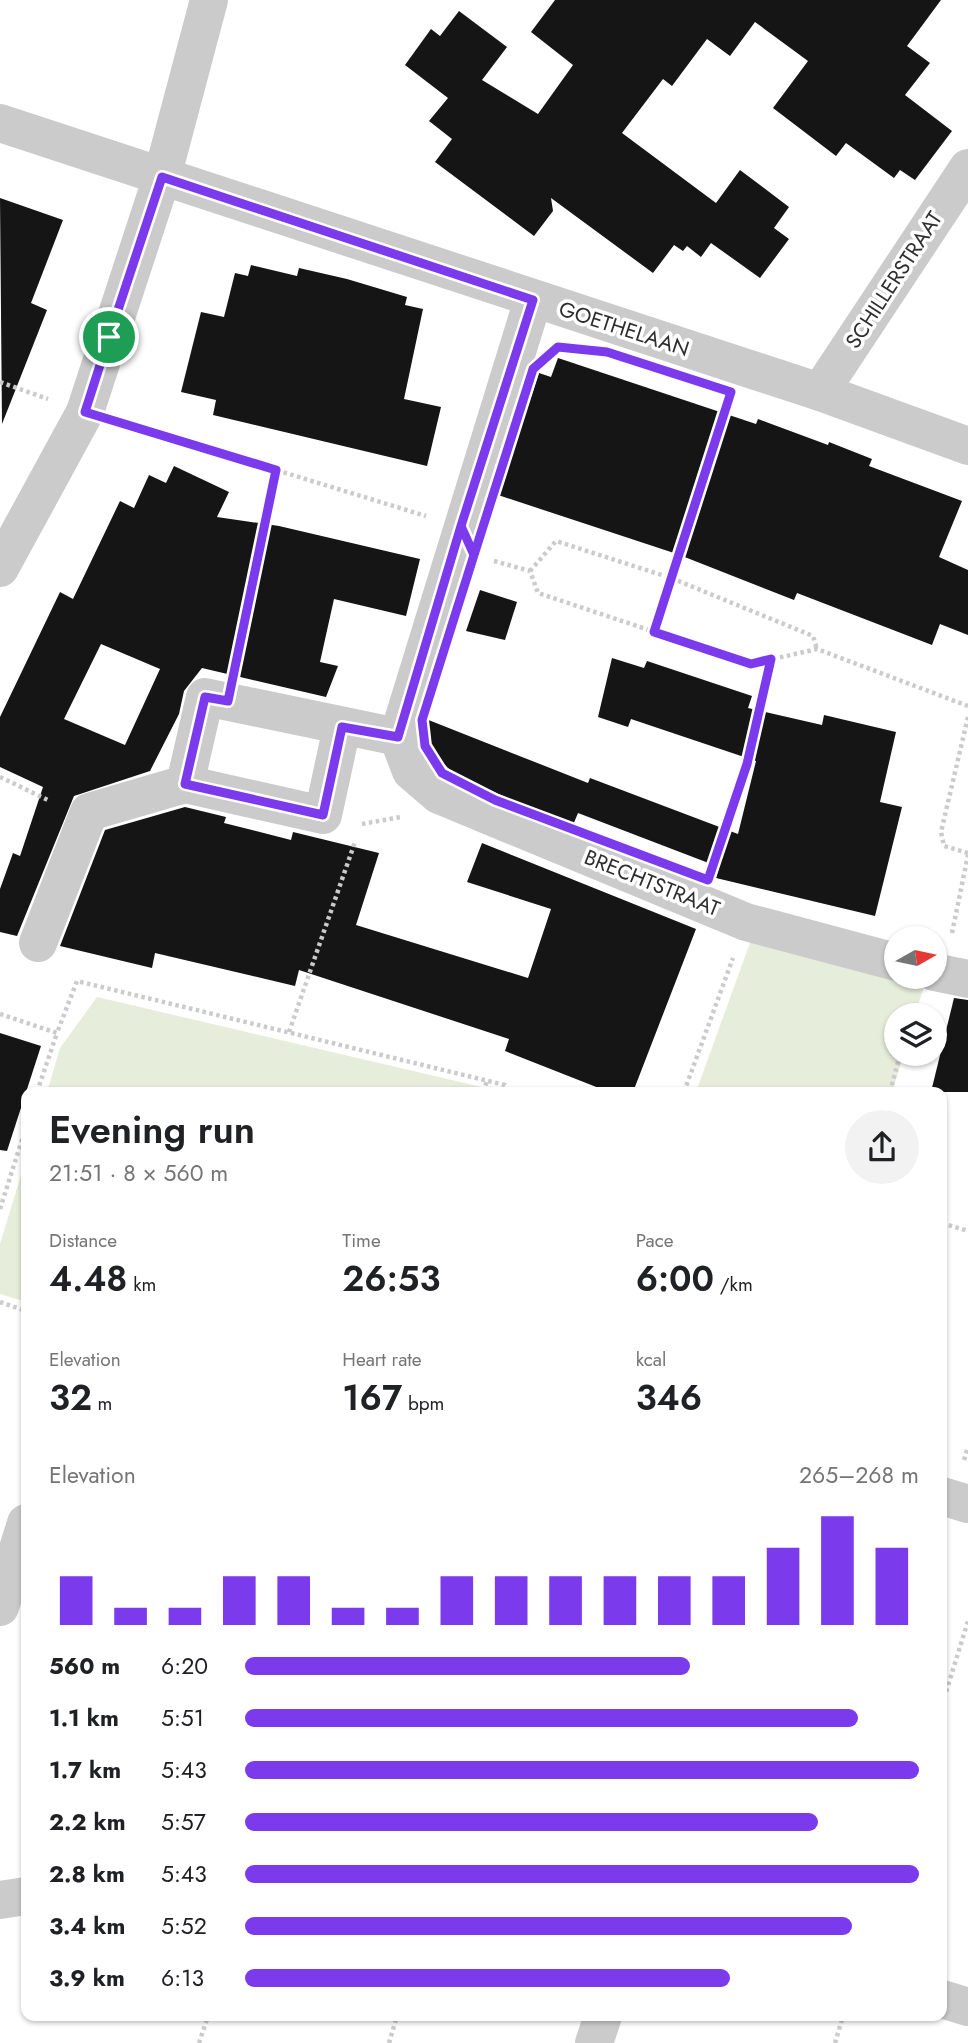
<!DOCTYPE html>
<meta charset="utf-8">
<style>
:root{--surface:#fff;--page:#f2f2f2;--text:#202124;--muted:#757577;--accent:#7c3aed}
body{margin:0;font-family:Jost,sans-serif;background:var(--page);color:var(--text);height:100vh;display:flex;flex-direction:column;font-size:26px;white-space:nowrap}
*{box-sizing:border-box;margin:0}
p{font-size:23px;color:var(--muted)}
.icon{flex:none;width:38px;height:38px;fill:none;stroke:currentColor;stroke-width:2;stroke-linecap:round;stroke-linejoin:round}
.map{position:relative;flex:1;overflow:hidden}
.panel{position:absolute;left:21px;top:1087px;width:926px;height:934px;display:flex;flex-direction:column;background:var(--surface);border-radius:14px;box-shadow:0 2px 5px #0004}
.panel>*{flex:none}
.needle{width:46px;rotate:81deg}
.controls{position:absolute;left:884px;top:926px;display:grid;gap:14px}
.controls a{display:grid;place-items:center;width:63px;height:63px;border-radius:50%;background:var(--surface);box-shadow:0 2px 5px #0004;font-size:35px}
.pin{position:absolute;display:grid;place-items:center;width:60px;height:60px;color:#fff;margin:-30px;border:4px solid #fff;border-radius:50%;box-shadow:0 2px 7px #0007}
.round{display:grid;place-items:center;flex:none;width:74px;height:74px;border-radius:37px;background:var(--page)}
.overview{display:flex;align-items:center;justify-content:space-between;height:119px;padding:0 28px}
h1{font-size:38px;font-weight:600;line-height:52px}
.stats{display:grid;grid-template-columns:repeat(3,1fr);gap:10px;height:119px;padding:7px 28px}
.stats div{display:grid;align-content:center}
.stats b{font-size:35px;font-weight:600}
.stats small{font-size:19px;font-weight:400}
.stats p{font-size:19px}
.chart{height:196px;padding:14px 28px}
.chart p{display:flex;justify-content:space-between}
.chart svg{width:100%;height:126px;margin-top:7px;stroke:var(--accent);stroke-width:6}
ul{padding:0 28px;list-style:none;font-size:23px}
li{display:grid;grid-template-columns:112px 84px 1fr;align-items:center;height:52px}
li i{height:18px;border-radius:9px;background:var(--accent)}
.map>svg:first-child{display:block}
</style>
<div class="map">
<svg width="968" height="2043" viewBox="0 0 968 2043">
<rect width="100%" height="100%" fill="#fff"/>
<!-- green -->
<g fill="#e6edda">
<path d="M 755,929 L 896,976 L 927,977 L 915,1015 L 896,1015 L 896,1054 L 904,1054 L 892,1092 L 696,1092 Z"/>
<path d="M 97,997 L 503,1092 L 47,1092 L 60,1048 Z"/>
<path d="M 26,1159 L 26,1302 L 0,1294 L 0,1244 Z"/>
</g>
<!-- building -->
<g fill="#151515" fill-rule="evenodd">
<path d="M 555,0 L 941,0 L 907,46 L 930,63 L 905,95 L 952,131 L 915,180 L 900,170 L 894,178 L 846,143 L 836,156 L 773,108 L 808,61 L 755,22 L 730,56 L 707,39 L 672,86 L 663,79 L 622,133 L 716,203 L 740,170 L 789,207 L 774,228 L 789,239 L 760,278 L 711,243 L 701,257 L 687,246 L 683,251 L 674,245 L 653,273 L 551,198 L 553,211 L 534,236 L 435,162 L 452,139 L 429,121 L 448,98 L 405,65 L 431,29 L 440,36 L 459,11 L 507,47 L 482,80 L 538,114 L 573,65 L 531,32 Z"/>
<path d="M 0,198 L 63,220 L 31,303 L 47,310 L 2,424 Z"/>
<path d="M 251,265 L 297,276 L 299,268 L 347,279 L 407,297 L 405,305 L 423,309 L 404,399 L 441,407 L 427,466 L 213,415 L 216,400 L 181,392 L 201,312 L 224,317 L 235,273 L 248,276 Z"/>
<path d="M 558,358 L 756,424 L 758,419 L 828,445 L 829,442 L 872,459 L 869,466 L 962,501 L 939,557 L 968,570 L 968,635 L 940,624 L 932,645 L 797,593 L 794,600 L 677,554 L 498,495 L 539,373 L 551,377 Z"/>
<path d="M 174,466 L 229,492 L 217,517 L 279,526 L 420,559 L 406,616 L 334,599 L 320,662 L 338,666 L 326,697 L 202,668 L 184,691 L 179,714 L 150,771 L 74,796 L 17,936 L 0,932 L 0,889 L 13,853 L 20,856 L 43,787 L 0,767 L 0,717 L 60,592 L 73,599 L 120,501 L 134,508 L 149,475 L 166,483 ZM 101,644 L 160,669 L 125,745 L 64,719 Z"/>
<path d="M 480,590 L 517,602 L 505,640 L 466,631 Z"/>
<path d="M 612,658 L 644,668 L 647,661 L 752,696 L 748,708 L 822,725 L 824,715 L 896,732 L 880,802 L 902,807 L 875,916 L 716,878 L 719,867 L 578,813 L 573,825 L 567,824 L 455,775 L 435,755 L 424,725 L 426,719 L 588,783 L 590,778 L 738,834 L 756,761 L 631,719 L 628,727 L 598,717 Z"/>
<path d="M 185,807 L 226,817 L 224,823 L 291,840 L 293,832 L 379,853 L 356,925 L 528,978 L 551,909 L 467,882 L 482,843 L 696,929 L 633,1092 L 609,1092 L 505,1051 L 509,1039 L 299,970 L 295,986 L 155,953 L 152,968 L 60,946 L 105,830 Z"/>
<path d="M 954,998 L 968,1000 L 968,1092 L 931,1092 Z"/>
<path d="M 0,1033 L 41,1046 L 7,1151 L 0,1150 Z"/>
</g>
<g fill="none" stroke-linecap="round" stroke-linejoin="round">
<!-- path -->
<g stroke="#cbcbcb" stroke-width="4.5" stroke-dasharray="3.5 3.5" stroke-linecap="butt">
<path d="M 0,382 L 48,399"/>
<path d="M 123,423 L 426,516"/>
<path d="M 494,561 L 530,571 L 538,593 L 751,664 L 817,649 L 968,706"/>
<path d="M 530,571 L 556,541 L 671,578 L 813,636 L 817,649"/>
<path d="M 654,632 L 728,403"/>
<path d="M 237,661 L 277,470"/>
<path d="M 968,717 L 941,832 L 944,846 L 968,853"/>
<path d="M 0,777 L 50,801"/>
<path d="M 362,824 L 401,817"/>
<path d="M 712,866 L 747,764 L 771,659"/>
<path d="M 952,933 L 968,855"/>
<path d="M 0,1014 L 57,1033 L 77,981 L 505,1085 L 509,1092"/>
<path d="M 289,1032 L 355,842"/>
<path d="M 37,1092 L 57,1033"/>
<path d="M 483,1092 L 487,1081"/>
<path d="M 684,1092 L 733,958"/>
<path d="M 890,1092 L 900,1054"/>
<path d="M 0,1209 L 26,1127"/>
<path d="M 942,1223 L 968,1231"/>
<path d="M 0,1302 L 26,1311"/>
<path d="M 964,1460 L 968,1447"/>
<path d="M 942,1705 L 968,1621"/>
<path d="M 199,2043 L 208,2016"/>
<path d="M 389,2043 L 397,2016"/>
<path d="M 835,2043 L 843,2016"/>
</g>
<!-- minor -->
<g stroke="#cbcbcb" stroke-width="38">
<path d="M 0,123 L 820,392 L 968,446"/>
<path d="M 533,300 L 398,737 L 411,771 L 439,795 L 746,922 L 896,962"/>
<path d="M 820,392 L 968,168"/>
<path d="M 0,568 L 85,412 L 162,177 L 209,0"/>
<path d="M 342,727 L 323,815 L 185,784 L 205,697 L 398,737"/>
<path d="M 38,943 L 89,812 L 185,784"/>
<path d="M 934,972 L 968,979"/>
<path d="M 942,1496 L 968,1504"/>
<path d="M 0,1607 L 26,1523"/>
<path d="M 0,1900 L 26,1896"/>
<path d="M 942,1999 L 968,2007"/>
<path d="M 594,2043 L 603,2016"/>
</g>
</g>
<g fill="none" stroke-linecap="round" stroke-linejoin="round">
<defs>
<path id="route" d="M 109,337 L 85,412 L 276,470 L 228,701 L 205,697 L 185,784 L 323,815 L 342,727 L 398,737 L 461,526 L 474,555 L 422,720 L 425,746 L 442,773 L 495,800 L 708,880 L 747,764 L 771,659 L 751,664 L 654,632 L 731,392 L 607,352 L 558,347 L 533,369 L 474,555 L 461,526 L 533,300 L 162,177 L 109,337"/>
</defs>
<!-- route casing -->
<use href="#route" stroke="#fff" stroke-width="14"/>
<!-- route -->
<use href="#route" stroke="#7c3aed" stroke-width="9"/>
</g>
<g text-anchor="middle" stroke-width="7" stroke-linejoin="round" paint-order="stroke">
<!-- street labels -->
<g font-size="21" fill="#2e2e2e" stroke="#fff">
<text transform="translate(894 280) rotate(-57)" y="7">SCHILLERSTRAAT</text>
<text transform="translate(624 329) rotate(18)" y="7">GOETHELAAN</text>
<text transform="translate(652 883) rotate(22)" y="7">BRECHTSTRAAT</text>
</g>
</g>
</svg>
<div class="controls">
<a><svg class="needle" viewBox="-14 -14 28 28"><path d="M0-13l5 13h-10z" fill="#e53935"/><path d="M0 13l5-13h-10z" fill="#757577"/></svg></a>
<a><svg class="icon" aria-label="layers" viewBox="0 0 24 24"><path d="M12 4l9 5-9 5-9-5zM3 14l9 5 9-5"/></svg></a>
</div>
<div class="pin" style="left:109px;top:337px;background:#1e9e55"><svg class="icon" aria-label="arrive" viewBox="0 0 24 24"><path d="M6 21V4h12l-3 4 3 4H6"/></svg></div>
<section class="panel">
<div class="overview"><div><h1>Evening run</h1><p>21:51 · 8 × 560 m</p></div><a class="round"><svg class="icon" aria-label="share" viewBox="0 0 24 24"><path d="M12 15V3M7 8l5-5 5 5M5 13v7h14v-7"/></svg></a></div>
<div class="stats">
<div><p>Distance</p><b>4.48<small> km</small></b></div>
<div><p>Time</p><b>26:53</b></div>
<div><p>Pace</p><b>6:00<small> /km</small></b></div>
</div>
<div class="stats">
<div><p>Elevation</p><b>32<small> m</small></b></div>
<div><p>Heart rate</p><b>167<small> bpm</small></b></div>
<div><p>kcal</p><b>346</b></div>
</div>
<div class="chart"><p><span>Elevation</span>265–268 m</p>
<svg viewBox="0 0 160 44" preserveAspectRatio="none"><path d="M5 44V27M15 44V38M25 44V38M35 44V27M45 44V27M55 44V38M65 44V38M75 44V27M85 44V27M95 44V27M105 44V27M115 44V27M125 44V27M135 44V17M145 44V6M155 44V17"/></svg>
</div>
<ul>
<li><b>560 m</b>6:20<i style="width:66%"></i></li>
<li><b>1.1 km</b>5:51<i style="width:91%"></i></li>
<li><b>1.7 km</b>5:43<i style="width:100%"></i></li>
<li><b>2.2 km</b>5:57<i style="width:85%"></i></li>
<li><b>2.8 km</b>5:43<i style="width:100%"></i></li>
<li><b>3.4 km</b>5:52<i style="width:90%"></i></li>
<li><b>3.9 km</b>6:13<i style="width:72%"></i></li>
</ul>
</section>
</div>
